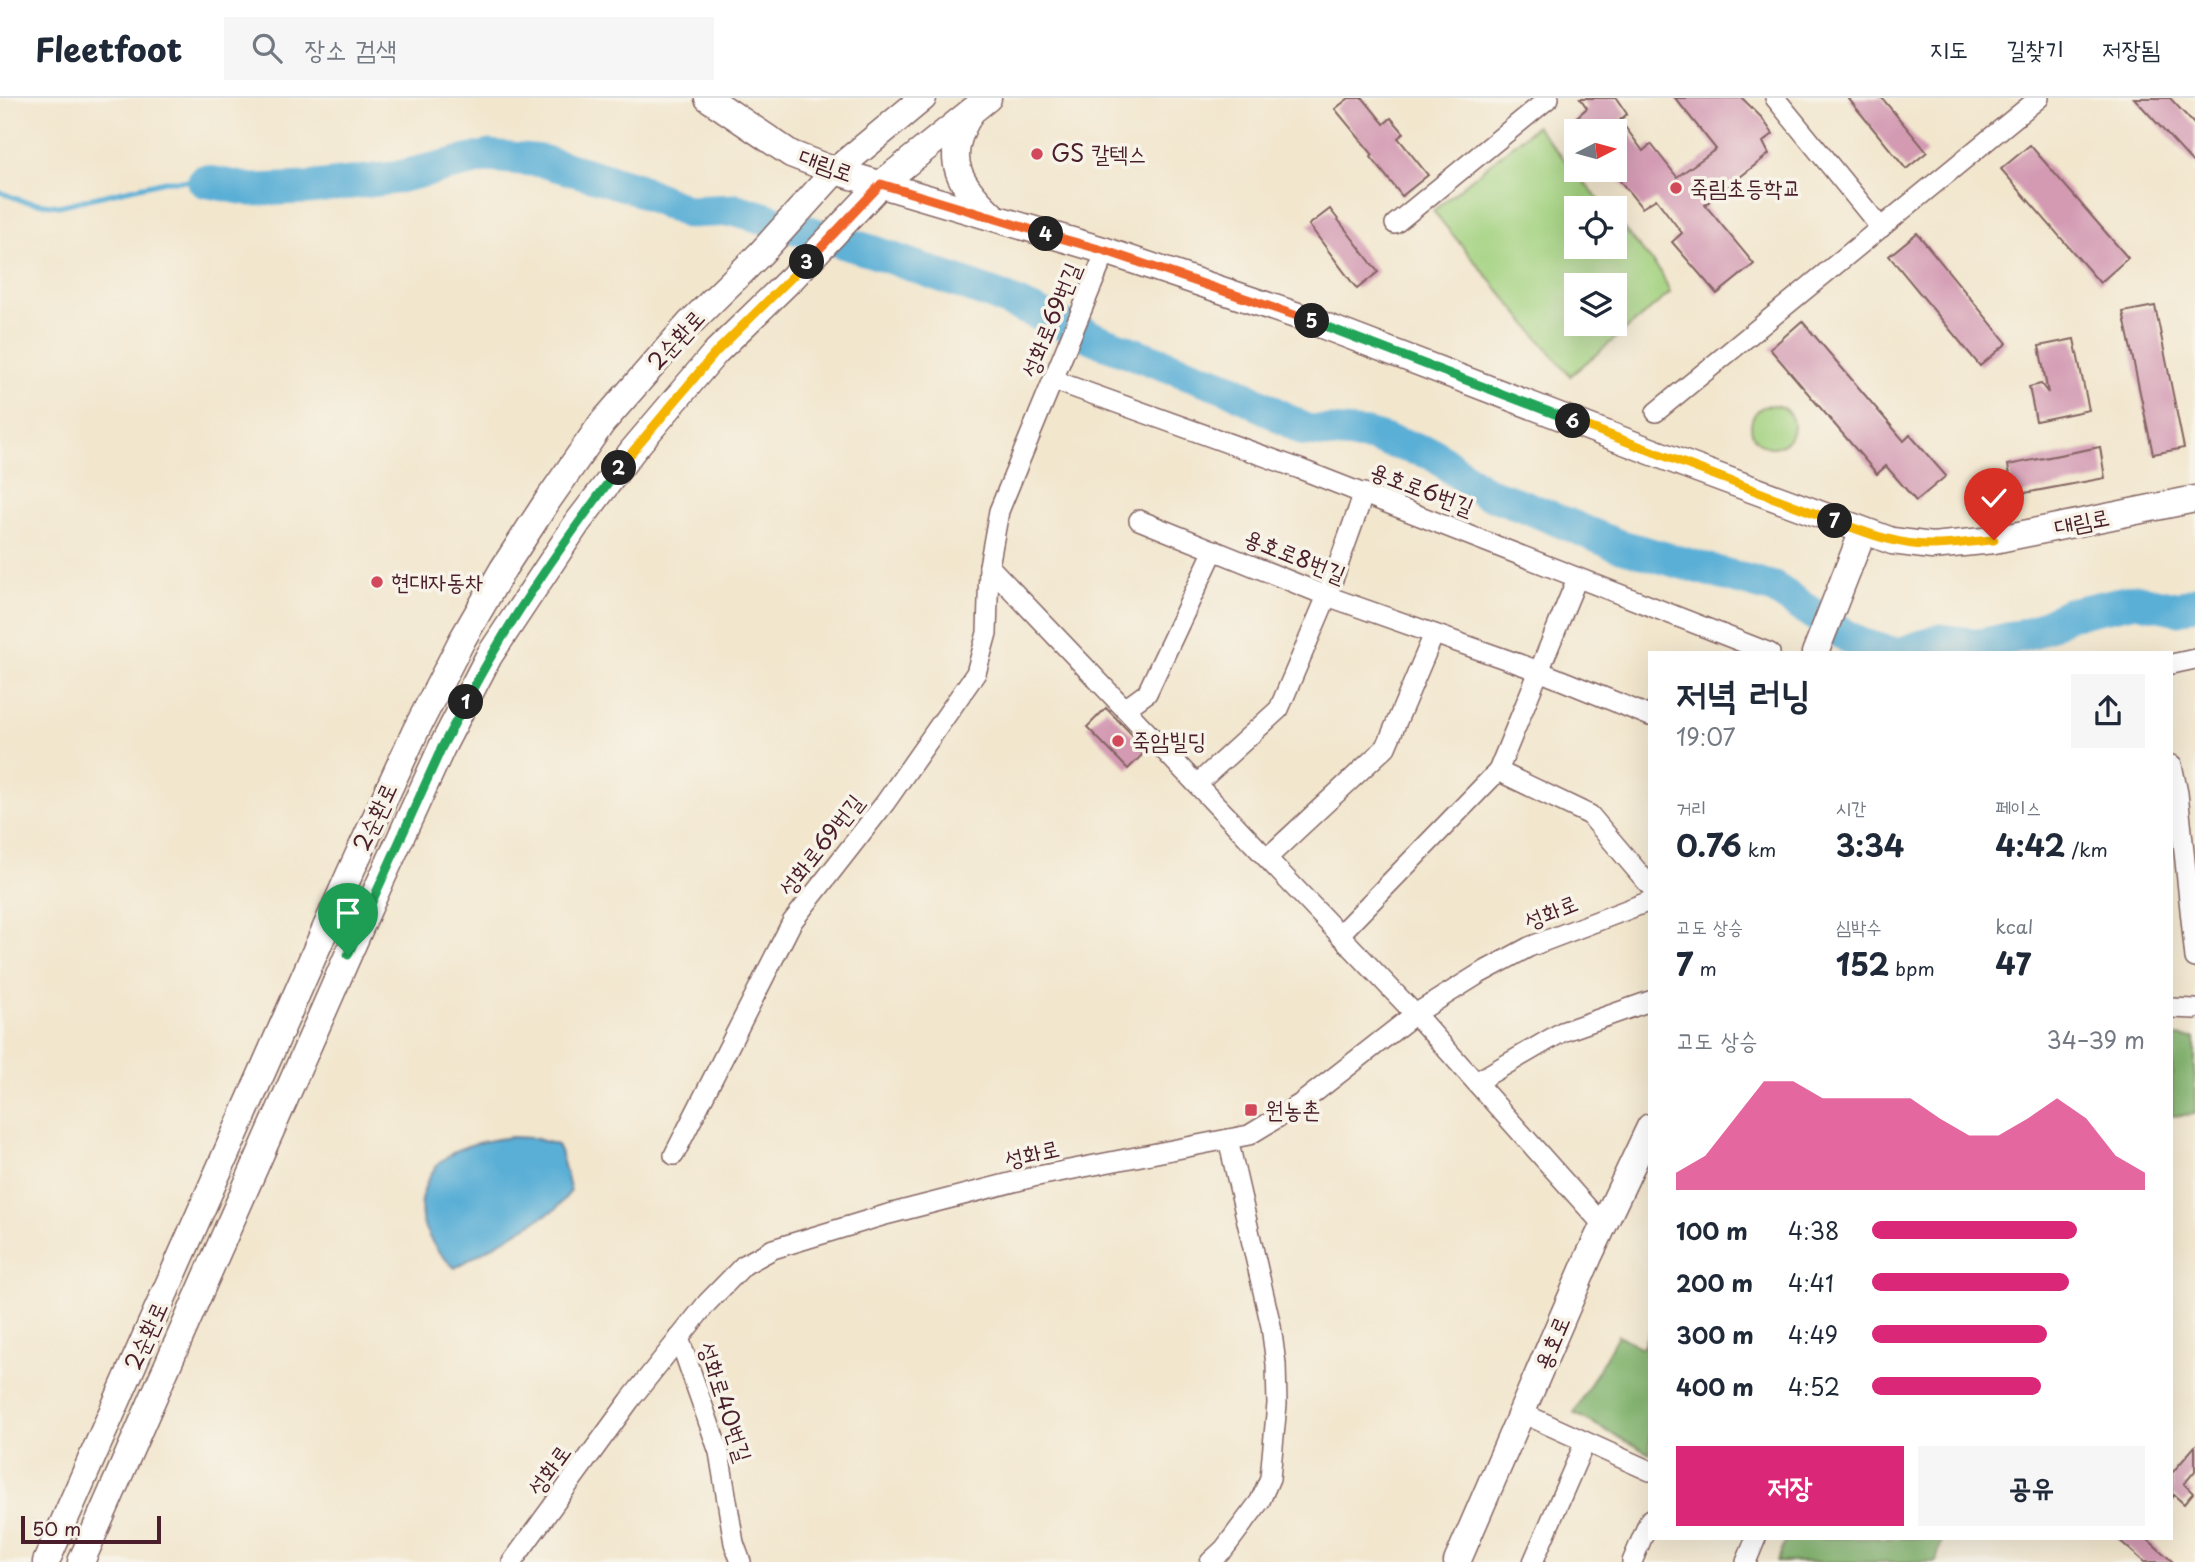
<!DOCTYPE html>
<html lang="ko">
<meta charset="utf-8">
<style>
:root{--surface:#fff;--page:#f6f6f7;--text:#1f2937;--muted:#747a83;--line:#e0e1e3;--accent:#db2777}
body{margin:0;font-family:"Playpen Sans","Poor Story",sans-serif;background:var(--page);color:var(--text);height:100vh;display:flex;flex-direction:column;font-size:26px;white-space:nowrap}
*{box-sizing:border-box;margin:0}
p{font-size:23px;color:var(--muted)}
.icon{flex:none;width:38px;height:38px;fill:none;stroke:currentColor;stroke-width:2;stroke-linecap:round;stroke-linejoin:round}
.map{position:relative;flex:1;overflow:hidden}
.sheet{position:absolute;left:1648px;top:553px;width:525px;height:889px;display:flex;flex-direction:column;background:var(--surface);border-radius:0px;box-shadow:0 7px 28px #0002}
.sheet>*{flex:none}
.needle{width:46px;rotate:84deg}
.buttons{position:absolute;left:1564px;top:21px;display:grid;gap:14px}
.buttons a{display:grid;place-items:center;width:63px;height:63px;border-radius:0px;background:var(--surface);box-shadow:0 7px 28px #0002;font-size:35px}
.scale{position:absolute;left:21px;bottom:18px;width:140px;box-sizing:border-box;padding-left:7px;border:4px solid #4a1f2b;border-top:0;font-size:19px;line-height:24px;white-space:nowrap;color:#4a1f2b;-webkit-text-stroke:5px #f7f3e8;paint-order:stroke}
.pin{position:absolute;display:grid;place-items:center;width:60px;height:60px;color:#fff;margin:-72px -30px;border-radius:50% 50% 50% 0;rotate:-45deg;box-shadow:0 0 7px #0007}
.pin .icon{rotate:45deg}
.km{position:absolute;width:35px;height:35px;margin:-18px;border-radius:50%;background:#222;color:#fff;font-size:19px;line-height:35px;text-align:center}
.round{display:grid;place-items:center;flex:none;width:74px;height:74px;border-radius:0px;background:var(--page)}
.overview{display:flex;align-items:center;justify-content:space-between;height:119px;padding:0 28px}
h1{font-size:38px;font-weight:700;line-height:52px}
.stats{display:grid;grid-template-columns:repeat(3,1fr);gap:10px;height:119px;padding:7px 28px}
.stats div{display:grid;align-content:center}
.stats b{font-size:30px;font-weight:700}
.stats small{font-size:19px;font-weight:400}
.stats p{font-size:19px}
.chart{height:196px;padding:14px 28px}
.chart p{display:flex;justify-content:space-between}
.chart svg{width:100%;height:126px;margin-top:7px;fill:var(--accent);opacity:.7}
.action{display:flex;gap:14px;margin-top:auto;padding:14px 28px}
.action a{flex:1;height:80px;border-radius:0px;background:var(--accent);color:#fff;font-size:28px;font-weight:700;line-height:80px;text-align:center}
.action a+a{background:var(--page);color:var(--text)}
ul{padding:0 28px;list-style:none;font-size:23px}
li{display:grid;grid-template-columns:112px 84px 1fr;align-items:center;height:52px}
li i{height:18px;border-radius:9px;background:var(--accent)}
header{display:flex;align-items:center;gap:42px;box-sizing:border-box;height:98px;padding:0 35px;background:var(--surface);border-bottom:2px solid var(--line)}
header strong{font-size:33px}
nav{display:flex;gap:38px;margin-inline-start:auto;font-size:24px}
.search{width:490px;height:63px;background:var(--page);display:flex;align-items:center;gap:18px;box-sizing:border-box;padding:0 24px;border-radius:0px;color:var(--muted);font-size:26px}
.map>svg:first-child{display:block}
</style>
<header>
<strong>Fleetfoot</strong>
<div class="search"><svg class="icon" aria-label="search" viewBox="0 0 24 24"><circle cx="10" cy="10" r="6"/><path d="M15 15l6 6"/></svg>장소 검색</div>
<nav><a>지도</a><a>길찾기</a><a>저장됨</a></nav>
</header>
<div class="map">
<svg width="2195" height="1464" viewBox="0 0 2195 1464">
<rect width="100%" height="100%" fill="#f7f3e8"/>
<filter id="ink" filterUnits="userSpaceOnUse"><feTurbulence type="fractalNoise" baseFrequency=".0143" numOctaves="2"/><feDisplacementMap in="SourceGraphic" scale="14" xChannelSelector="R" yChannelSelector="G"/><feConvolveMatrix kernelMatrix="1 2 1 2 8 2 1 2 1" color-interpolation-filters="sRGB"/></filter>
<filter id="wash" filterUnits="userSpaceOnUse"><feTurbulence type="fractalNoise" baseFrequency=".00686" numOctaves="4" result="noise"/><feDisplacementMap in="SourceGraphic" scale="28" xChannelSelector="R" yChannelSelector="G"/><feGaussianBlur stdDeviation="1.57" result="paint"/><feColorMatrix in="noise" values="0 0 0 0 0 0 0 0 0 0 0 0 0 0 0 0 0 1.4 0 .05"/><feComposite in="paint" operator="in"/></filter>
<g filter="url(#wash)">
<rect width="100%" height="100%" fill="#f2e6cd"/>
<!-- green -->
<g fill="#a3d280" stroke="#767856" stroke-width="2" fill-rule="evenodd">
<path d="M 1536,28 L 1606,110 L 1577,110 L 1577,149 L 1615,149 L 1615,121 L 1661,174 L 1670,195 L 1570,278 L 1433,113 ZM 1577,187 L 1615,187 L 1615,226 L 1577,226 Z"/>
<circle cx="1772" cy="328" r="21"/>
</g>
<!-- forest -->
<g fill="#82b46e" stroke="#666a4c" stroke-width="2">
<path d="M 2172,939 L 2195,940 L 2195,1016 L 2172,1018 Z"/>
<path d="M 1650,1232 L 1650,1356 L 1574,1315 L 1618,1237 L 1642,1250 Z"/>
<path d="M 1787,1440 L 1942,1440 L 1942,1442 L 1936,1464 L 1777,1464 Z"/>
</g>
<!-- water -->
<path fill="#5aafd6" stroke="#526780" stroke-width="2" d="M 511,1039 L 534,1040 L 557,1047 L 560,1053 L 571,1093 L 556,1111 L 455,1170 C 449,1164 441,1158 436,1150 C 431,1143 423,1129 422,1120 C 419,1097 428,1071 448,1058 C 465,1045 490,1042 511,1039 Z"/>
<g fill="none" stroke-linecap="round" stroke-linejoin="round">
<!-- stream -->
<path stroke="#5aafd6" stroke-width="5" d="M 0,94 L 23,103 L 59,108 L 165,83 L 204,83"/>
<!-- river -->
<g stroke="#5aafd6" stroke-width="33">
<path d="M 204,83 L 252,92 L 307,90 L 394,80 L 489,58 L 542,63 L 635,90 L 687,114 L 737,112 L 874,154 L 997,198 L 1103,244 L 1233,292 L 1305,332 L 1367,337 L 1433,356 L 1484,394 L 1524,408 L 1617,447 L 1774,490 L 1859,546 L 1892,555"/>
<path d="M 1902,555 L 1941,542 L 1981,547 L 2032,535 L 2069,516 L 2136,502 L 2179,511 L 2195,504"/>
</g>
</g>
<g id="blocks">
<!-- building -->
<g fill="#d39ab2">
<path d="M 1349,0 L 1363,0 L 1384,26 L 1391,20 L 1404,35 L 1398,40 L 1428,77 L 1402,98 L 1371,59 L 1373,57 L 1335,11 Z"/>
<path d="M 1580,0 L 1616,0 L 1627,16 L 1620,22 L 1643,53 L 1651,46 L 1677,79 L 1716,51 L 1675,0 L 1742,0 L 1762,20 L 1773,36 L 1763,44 L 1769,56 L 1705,107 L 1754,166 L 1717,196 L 1672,144 L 1682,135 L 1656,101 L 1642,110 L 1615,77 L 1615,33 L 1579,33 L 1571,24 L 1587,10 Z"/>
<path d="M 1848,0 L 1882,0 L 1927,54 L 1906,71 Z"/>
<path d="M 2134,0 L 2170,0 L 2195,27 L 2195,67 Z"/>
<path d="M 2030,47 L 2128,160 L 2100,185 L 2001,71 Z"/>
<path d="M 1330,111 L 1378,174 L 1357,191 L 1309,127 Z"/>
<path d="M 1917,135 L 2007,245 L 1980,268 L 1889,158 Z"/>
<path d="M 2155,208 L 2184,350 L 2153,356 L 2123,214 Z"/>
<path d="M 1802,223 L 1904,343 L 1910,337 L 1946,378 L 1916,403 L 1886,368 L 1877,376 L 1770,251 Z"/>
<path d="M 2074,241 L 2089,312 L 2036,323 L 2029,289 L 2041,286 L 2048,295 L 2039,248 Z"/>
<path d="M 2100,349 L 2105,380 L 2014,397 L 2008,367 Z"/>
<path d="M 1106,610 L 1147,652 L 1128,671 L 1087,629 Z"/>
<path d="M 2195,1348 L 2195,1373 L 2184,1386 L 2193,1395 L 2184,1406 L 2174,1397 L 2172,1399 L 2172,1375 Z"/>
<path d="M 2117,1440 L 2146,1440 L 2173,1464 L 2144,1464 Z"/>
</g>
</g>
</g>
<g filter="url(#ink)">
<use href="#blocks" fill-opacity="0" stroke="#856564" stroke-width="2"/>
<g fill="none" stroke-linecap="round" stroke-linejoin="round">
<defs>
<g id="street">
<path d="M 1775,0 L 1881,130"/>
<path d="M 1395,126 L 1549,0"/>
<path d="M 1053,282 L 1300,371 L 1770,555"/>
<path d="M 1656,314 L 2039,0"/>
<path d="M 1139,422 L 1327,498 L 1539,573 L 1650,618"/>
<path d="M 989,468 L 999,413 L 1106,153"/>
<path d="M 2172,566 L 2195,561"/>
<path d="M 1125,611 L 1147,595 L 1214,452"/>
<path d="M 2172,667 L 2178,695 L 2195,860"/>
<path d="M 1498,673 L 1590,717 L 1650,788"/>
<path d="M 1197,686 L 1279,611 L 1327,498 L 1364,395"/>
<path d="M 1267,760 L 1386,649 L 1434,536"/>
<path d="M 1340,836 L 1498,673 L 1576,483"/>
<path d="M 2172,910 L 2195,911"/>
<path d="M 1476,984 L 1562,934 L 1650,903"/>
<path d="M 674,1057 L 792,824 L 885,705 L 976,575 L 987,535 L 989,468 L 1415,916 L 1603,1127"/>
<path d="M 679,1240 L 719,1354 L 734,1445 L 741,1464"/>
<path d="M 1522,1315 L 1650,1373"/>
<path d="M 512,1464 L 630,1302 L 707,1205 L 744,1167 L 773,1151 L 885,1117 L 1033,1079 L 1249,1037 L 1300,1006 L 1415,916 L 1479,876 L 1529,849 L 1650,803"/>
<path d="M 1210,1464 L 1224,1451 L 1260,1403 L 1270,1380 L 1277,1306 L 1276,1266 L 1271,1228 L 1228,1041"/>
<path d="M 1533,1464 L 1585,1344"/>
<path d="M 1632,1464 L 1650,1421"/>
<path d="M 1746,1464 L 1756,1440"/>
</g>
<g id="secondary">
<path d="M 708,0 L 791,56 L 835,73 L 1106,153 L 1301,219 L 1692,369 L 1892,443 L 1932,448 L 1994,442 L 2195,401"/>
<path d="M 969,18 C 942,62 960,87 993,118"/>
<path d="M 1815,555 L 1863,433"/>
<path d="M 46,1464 L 350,775 L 415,634 L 462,542 L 503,471 L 548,402 L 602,325 L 689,226 L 761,155 L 835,73 L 923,0"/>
<path d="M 81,1464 L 378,789 L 442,649 L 489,558 L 578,424 L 633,352 L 716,254 L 793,179 L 881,86 L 988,0"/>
<path d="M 1457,1464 L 1589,1158 L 1650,1029"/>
</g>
</defs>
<!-- street casing -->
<use href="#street" stroke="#856564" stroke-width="22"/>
<!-- secondary casing -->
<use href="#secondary" stroke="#856564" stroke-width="29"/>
<!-- street -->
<use href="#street" stroke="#fff" stroke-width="19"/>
<!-- secondary -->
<use href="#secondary" stroke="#fff" stroke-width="26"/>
</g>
</g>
<g fill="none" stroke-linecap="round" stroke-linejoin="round" filter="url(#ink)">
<defs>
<path id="split-1" d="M 348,857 L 442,649 L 466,604"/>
<path id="split-2" d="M 466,604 C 509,521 563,445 619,370"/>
<path id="split-3" d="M 619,370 L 716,254 L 807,164"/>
<path id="split-4" d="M 807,164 L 881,86 L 1046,136"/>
<path id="split-5" d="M 1046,136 L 1106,153 L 1312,223"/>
<path id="split-6" d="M 1312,223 L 1573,323"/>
<path id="split-7" d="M 1573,323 L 1835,423"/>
<path id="split-8" d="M 1835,423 C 1866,435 1900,448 1934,447 C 1954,447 1974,443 1994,442"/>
</defs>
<!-- split-1 casing -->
<use href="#split-1" stroke="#fff" stroke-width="14"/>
<!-- split-2 casing -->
<use href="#split-2" stroke="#fff" stroke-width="14"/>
<!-- split-3 casing -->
<use href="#split-3" stroke="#fff" stroke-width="14"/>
<!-- split-4 casing -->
<use href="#split-4" stroke="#fff" stroke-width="14"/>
<!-- split-5 casing -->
<use href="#split-5" stroke="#fff" stroke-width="14"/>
<!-- split-6 casing -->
<use href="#split-6" stroke="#fff" stroke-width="14"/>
<!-- split-7 casing -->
<use href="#split-7" stroke="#fff" stroke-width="14"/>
<!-- split-8 casing -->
<use href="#split-8" stroke="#fff" stroke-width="14"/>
<!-- split-1 -->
<use href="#split-1" stroke="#22a559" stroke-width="9"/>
<!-- split-2 -->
<use href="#split-2" stroke="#22a559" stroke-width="9"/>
<!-- split-3 -->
<use href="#split-3" stroke="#f5b400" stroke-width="9"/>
<!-- split-4 -->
<use href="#split-4" stroke="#f0652b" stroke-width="9"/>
<!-- split-5 -->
<use href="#split-5" stroke="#f0652b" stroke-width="9"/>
<!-- split-6 -->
<use href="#split-6" stroke="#22a559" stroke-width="9"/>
<!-- split-7 -->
<use href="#split-7" stroke="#f5b400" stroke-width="9"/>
<!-- split-8 -->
<use href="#split-8" stroke="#f5b400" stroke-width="9"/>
</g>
<!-- markers -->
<g fill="#d1495b" stroke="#f7f3e8" stroke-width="2.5">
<circle cx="1037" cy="56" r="7"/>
<circle cx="1676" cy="90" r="7"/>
<circle cx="377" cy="484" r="7"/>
<circle cx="1118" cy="643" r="7"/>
<rect x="1244" y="1005" width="14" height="14" rx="3.5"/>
</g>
<g text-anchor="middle" stroke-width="7" stroke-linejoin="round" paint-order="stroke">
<!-- poi labels -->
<g font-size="23" fill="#4a1f2b" stroke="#f7f3e8" text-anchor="start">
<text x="1051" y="64">GS 칼텍스</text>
<text x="1690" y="98">죽림초등학교</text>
<text x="391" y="492">현대자동차</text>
<text x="1132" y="651">죽암빌딩</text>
<text x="1265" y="1020">원농촌</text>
</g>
<!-- street labels -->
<g font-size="23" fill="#4a1f2b" stroke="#f7f3e8">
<text transform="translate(826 67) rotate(20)" y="8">대림로</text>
<text transform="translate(1051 222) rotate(-68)" y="8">성화로69번길</text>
<text transform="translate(676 242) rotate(-48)" y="8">2순환로</text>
<text transform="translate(1422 391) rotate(21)" y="8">용호로6번길</text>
<text transform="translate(2082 424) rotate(-11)" y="8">대림로</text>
<text transform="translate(1295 458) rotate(22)" y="8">용호로8번길</text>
<text transform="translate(375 719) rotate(-65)" y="8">2순환로</text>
<text transform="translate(821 747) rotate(-52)" y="8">성화로69번길</text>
<text transform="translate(1551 814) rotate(-22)" y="8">성화로</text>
<text transform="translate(1032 1056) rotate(-13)" y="8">성화로</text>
<text transform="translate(146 1238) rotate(-66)" y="8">2순환로</text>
<text transform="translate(1552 1245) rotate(-67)" y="8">용호로</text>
<text transform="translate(725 1304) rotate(72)" y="8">성화로40번길</text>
<text transform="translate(549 1372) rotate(-54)" y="8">성화로</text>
</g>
</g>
</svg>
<div class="buttons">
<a><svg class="needle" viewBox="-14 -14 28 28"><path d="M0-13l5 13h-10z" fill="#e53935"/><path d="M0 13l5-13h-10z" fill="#747a83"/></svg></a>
<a><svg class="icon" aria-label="locate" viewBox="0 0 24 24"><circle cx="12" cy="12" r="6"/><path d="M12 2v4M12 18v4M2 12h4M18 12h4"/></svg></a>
<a><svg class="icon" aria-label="layers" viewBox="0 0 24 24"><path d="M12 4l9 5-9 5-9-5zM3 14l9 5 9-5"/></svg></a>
</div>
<div class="scale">50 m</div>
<div class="pin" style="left:348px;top:857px;background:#1e9e55"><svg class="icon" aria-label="arrive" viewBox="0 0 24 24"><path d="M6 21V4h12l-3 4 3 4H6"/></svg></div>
<div class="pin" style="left:1994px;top:442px;background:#d93025"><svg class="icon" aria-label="check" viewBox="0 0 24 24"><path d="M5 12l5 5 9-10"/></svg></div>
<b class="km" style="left:466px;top:604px">1</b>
<b class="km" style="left:619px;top:370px">2</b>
<b class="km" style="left:807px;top:164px">3</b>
<b class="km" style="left:1046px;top:136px">4</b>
<b class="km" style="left:1312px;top:223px">5</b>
<b class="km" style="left:1573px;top:323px">6</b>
<b class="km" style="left:1835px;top:423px">7</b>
<section class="sheet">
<div class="overview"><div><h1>저녁 러닝</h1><p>19:07</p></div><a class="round"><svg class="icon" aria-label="share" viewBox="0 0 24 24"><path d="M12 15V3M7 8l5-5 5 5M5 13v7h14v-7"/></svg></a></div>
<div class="stats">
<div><p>거리</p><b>0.76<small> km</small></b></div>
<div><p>시간</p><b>3:34</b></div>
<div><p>페이스</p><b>4:42<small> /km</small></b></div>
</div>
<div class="stats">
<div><p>고도 상승</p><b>7<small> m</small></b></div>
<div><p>심박수</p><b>152<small> bpm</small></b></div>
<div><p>kcal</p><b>47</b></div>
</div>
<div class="chart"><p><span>고도 상승</span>34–39 m</p>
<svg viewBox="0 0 160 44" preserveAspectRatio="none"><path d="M0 44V38L10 32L20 19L30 6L40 6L50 12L60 12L70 12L80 12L90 19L100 25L110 25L120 19L130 12L140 19L150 32L160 38V44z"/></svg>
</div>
<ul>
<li><b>100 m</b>4:38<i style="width:75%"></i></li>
<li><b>200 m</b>4:41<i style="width:72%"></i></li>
<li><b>300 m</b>4:49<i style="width:64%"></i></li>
<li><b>400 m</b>4:52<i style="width:62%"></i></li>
</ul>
<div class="action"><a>저장</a><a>공유</a></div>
</section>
</div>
